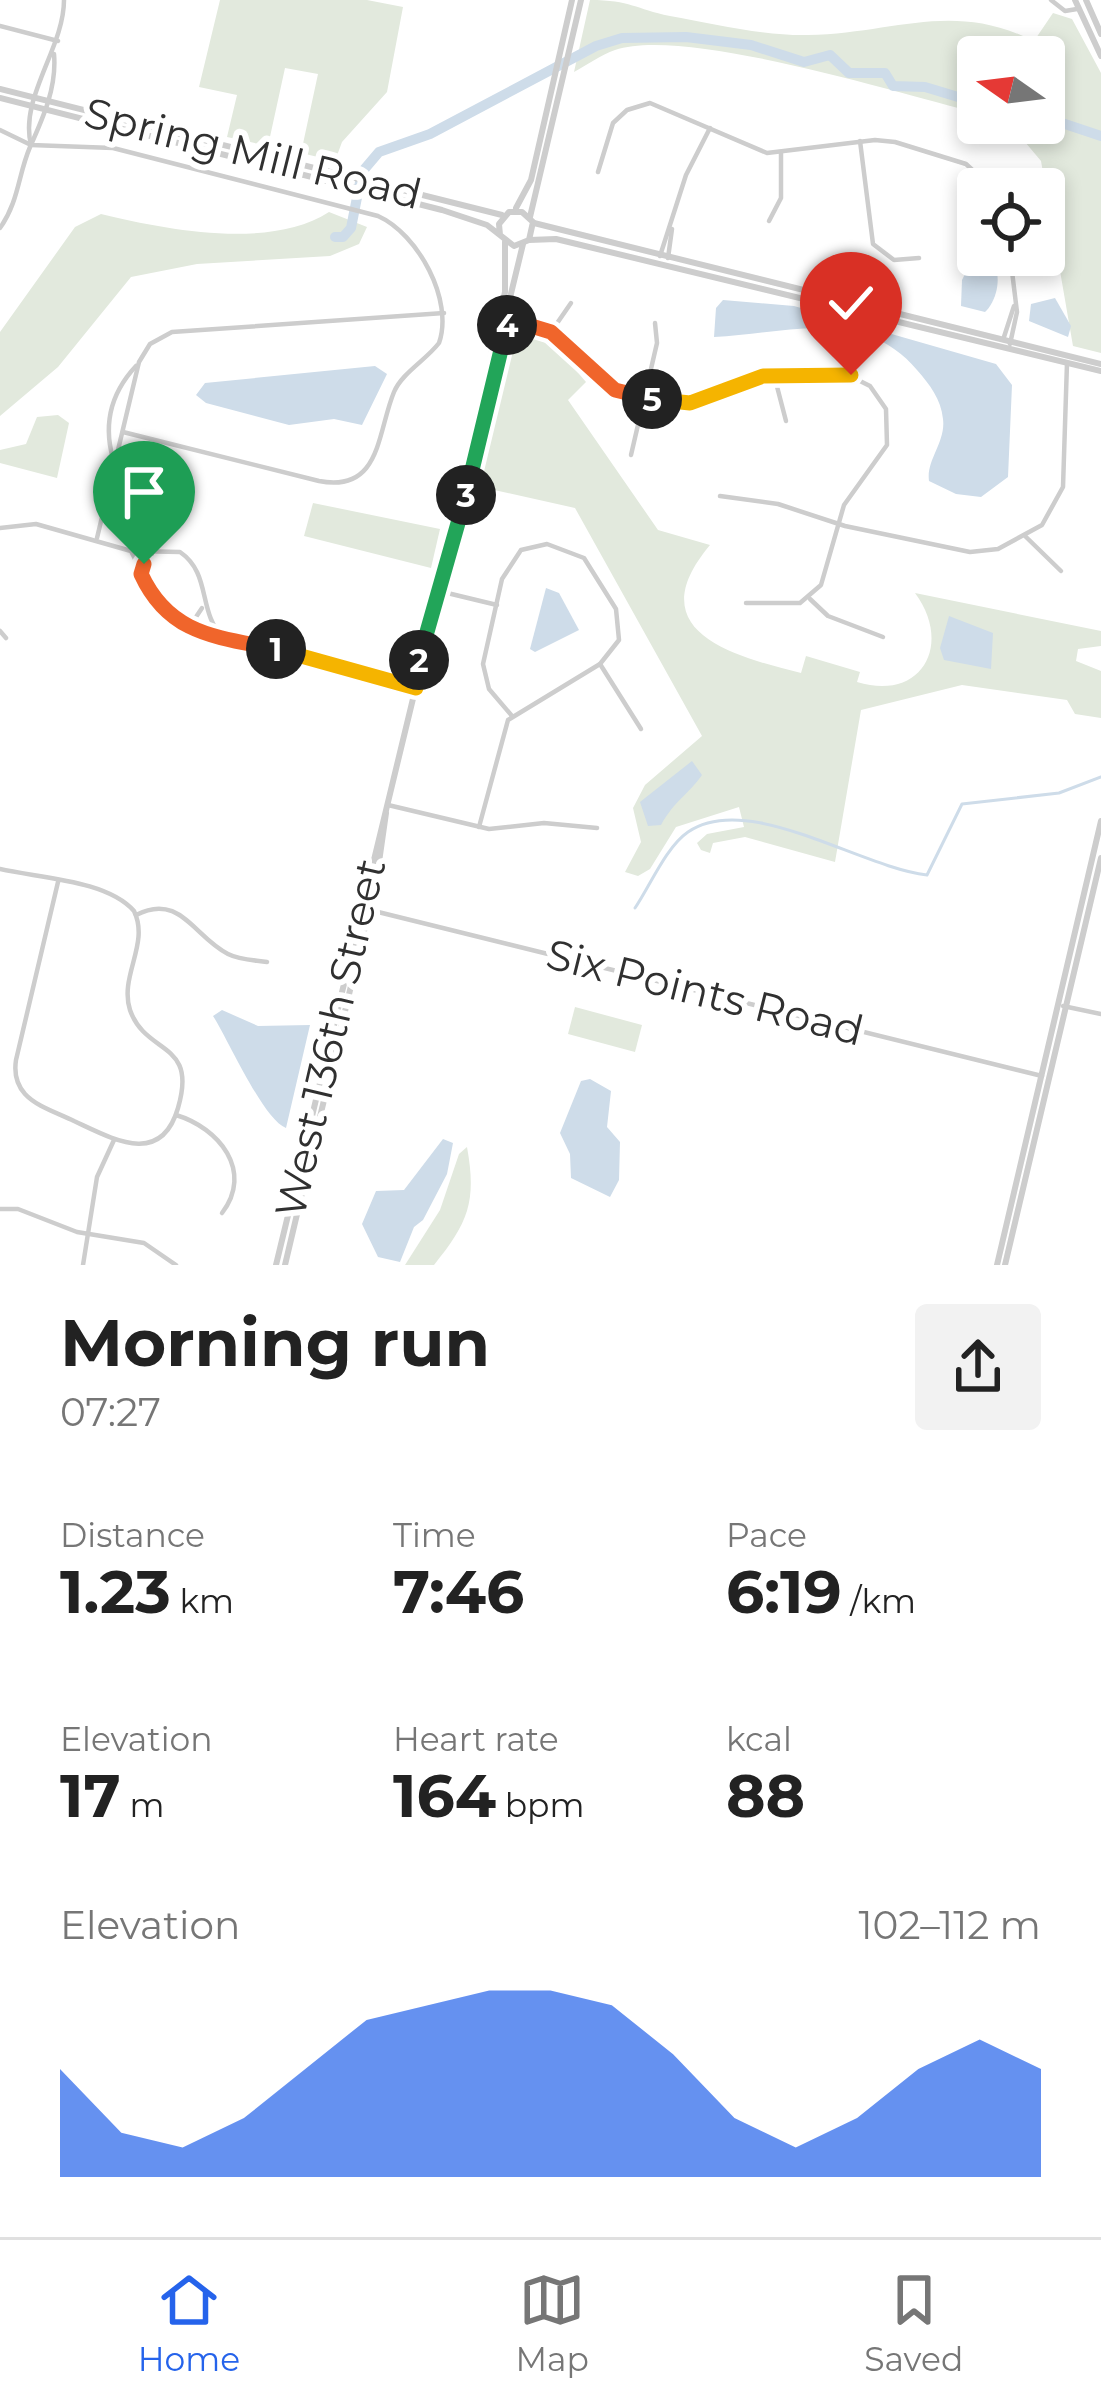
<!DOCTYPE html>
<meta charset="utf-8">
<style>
:root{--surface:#fff;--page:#f2f2f2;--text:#222;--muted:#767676;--line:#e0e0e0;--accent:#2563eb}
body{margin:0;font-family:Montserrat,sans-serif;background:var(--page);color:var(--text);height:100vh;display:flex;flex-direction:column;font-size:45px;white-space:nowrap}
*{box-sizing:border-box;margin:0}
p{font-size:39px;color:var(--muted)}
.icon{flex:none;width:66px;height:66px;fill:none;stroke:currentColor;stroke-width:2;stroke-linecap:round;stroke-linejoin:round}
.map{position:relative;height:1265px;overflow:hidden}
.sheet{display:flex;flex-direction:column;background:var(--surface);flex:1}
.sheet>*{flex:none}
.needle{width:78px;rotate:284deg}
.fabs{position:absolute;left:957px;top:36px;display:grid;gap:24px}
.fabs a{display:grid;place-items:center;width:108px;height:108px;border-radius:12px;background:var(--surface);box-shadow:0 6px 18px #0003;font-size:60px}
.pin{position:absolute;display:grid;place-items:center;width:102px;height:102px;color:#fff;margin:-123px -51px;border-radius:50% 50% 50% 0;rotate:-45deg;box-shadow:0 0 12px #0007}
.pin .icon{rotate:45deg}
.km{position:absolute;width:60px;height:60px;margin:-30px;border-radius:50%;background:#222;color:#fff;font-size:33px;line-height:60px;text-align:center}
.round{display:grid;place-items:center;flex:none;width:126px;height:126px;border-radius:12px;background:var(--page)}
.overview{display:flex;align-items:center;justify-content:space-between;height:204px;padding:0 60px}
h1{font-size:66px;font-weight:700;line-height:90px}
.stats{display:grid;grid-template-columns:repeat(3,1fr);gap:18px;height:204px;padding:12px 60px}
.stats div{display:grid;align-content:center}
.stats b{font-size:60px;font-weight:700}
.stats small{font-size:33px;font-weight:400}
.stats p{font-size:33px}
.chart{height:336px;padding:24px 60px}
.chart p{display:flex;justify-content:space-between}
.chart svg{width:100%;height:216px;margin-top:12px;fill:var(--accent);opacity:.7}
.tab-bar{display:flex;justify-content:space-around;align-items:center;height:168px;border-top:3px solid var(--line);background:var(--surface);font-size:33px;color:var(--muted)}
.tab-bar a{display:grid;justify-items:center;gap:6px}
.tab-bar .selected{color:var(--accent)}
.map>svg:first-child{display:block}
</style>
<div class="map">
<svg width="1101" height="1265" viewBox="0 0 1101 1265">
<rect width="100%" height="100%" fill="#fff"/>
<!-- green -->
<g fill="#e2e9dd">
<path d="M 220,0 L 367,0 L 403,7 L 387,92 L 342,142 L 335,161 L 301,153 L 318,74 L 285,68 L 268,146 L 227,137 L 237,95 L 199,87 Z"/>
<path d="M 590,0 C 631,0 635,9 670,16 C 713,24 765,36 808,35 C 893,34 951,0 1034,41 L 1053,13 L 1072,19 L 1101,73 L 1101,353 L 1073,346 L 1041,161 L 1009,123 L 1044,123 L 1044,57 L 978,57 L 978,113 C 900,94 684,26 615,50 C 601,55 587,65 574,72 Z"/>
<path d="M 329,212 L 367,227 L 359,244 L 330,256 L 197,264 L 131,277 L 58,367 L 0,416 L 0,332 L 75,227 L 101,214 C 167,230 270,250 329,212 Z"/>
<path d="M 516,331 L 556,347 L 586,382 L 568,400 L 658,530 L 710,545 C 638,631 732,656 801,673 L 806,656 L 860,672 L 857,682 C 922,702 953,644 915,593 L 1101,631 L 1101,646 L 1078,649 L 1076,661 L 1101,671 L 1101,718 L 1075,714 L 1067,700 L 962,685 L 861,710 L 835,862 L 745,837 L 713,843 L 710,853 L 701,850 L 697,843 L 707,834 L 744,827 L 739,807 L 676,827 L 650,869 L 638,876 L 625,872 L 641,842 L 633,808 L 645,785 L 702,736 L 575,508 L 476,486 Z"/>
<path d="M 58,415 L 69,423 L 57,478 L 0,463 L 0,450 L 26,444 L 37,417 Z"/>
<path d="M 313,503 L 440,529 L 431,568 L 304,536 Z"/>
<path d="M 575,1007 L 642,1025 L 635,1052 L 568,1034 Z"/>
<path d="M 467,1147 C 477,1202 468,1223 434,1265 L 405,1265 L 440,1210 L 459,1154 Z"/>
</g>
<!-- water -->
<g fill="#cedce9">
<path d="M 994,265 C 1002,278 996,302 985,312 L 961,306 L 962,280 L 968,268 Z"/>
<path d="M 1055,298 L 1071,326 L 1068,337 L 1029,321 L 1031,304 Z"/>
<path d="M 723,300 L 794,306 L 996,364 L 1012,385 L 1008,477 L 981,497 L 956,494 L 929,481 C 926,460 946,442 943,419 C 941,399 930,385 917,370 C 863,306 785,334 714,337 L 716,308 Z"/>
<path d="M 375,366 L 387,374 L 362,425 L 334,419 L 289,425 L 206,403 L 196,395 L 205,383 Z"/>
<path d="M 546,588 L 559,593 L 579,630 L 535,652 L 530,649 Z"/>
<path d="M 949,616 L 993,633 L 991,669 L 944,660 L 940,648 Z"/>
<path d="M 692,761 L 702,775 C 687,796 675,800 661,825 L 648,826 L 640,802 Z"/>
<path d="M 222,1010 L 258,1026 L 310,1025 L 286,1128 C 263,1119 229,1041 213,1016 Z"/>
<path d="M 590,1079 L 611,1091 L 607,1127 L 620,1142 L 619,1180 L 610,1197 L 571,1178 L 570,1154 L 560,1133 L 581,1081 Z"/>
<path d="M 443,1139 L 453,1143 L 447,1174 L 423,1220 L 414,1227 L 400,1262 L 378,1257 L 362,1224 L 376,1191 L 404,1190 Z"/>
</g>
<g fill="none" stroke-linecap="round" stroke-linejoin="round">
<!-- stream -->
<path stroke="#cedce9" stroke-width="3" d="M 635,908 C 650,886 666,847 688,832 C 748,791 859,867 927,875 L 962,804 L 1059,793 L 1101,777"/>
<!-- river -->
<g stroke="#cedce9" stroke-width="10">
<path d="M 1044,117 L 1101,136"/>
<path d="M 335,237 L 343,237 L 351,228 L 362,172 L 379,152 L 430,134 L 596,46 L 622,38 L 686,37 L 751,45 L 804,62 L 830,55 L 849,73 L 885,73 L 893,86 L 925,87 L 978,103"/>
</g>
<!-- minor -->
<g stroke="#cdcdcd" stroke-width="4.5">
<path d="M 1051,0 L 1065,11 L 1077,9"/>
<path d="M 0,26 L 58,41"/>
<path d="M 0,130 L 31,145 L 113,148 L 378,216 C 418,234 454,300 439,343 C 426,360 402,373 394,392 C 377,433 381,493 319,481 L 123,432"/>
<path d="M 860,141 L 873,244 L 894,260 L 919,258"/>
<path d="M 31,145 C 19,98 64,48 64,0"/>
<path d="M 598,172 L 613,123 L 627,110 L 650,103 L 767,153 L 875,140 L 895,142 L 966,164 L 993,189"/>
<path d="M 769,221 L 781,198 L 781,153"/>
<path d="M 0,228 C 19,201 18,175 30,147 C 43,118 57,87 54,54"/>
<path d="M 1010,255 L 1017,312 L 1010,344"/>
<path d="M 660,256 L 686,175 L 710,128"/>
<path d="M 668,258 L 672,229"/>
<path d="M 505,318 L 551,332 L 615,390 L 673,404 L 763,376 L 844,373 L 870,386 L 886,409 L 887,445 L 844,505 L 821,585 L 800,603 L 746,603"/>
<path d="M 551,332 L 571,303"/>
<path d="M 1003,340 L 1014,306"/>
<path d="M 774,375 L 786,421"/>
<path d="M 631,455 L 657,343 L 655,323"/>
<path d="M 115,465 C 102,427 109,395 136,366"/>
<path d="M 720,496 L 778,504 L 845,526 L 970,552 L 998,549 L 1042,525 L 1063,487 L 1067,363"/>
<path d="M 0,528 L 36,524 L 131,551 L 180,552 C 212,574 197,612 224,639"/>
<path d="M 1025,536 L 1061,571"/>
<path d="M 97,538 L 139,362 L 150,344 L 172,332 L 444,313"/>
<path d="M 131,551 L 157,603 L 189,630 L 416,688"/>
<path d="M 142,571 L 154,550"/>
<path d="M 439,591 L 497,605"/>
<path d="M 810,599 L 828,616 L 883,637"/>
<path d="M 178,623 L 194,620 L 202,608"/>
<path d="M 0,631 L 6,638"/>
<path d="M 600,664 L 641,729"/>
<path d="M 388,805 L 489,829 L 544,823 L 597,828"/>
<path d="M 479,827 L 508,720 L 600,664 L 619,640 L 616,609 L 584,558 L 547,544 L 521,550 L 502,579 L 483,664 L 489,689 L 512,716"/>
<path d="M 0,869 C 39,878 107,880 134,911 C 150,944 119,976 130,1010 C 146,1056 198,1040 178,1108 C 161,1167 113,1139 74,1121 C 58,1113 37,1107 25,1094 C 16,1084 14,1073 16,1060 L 58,882"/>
<path d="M 366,909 L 1042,1076"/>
<path d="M 136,915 C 180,892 194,937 228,954 C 240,960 254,960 267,962"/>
<path d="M 1063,1006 L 1101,1014"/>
<path d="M 176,1115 C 219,1128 254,1171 222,1213"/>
<path d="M 0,1209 L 18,1209 L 77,1232 L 144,1243 L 176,1265"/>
<path d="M 83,1265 L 97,1177 L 114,1140"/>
</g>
<!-- tertiary -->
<g stroke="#cdcdcd" stroke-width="6">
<path d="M 1075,0 L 1101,56"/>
<path d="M 1086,0 L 1101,34"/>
<path d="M 0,89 L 502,215"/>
<path d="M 0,98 L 442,210 L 487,225 L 514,246 L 529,240 L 533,222 L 522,212 L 509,212 L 499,224 L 500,235"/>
<path d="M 516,208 L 531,180 L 572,0"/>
<path d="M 530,217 L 581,0"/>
<path d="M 534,223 L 1101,364"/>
<path d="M 529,240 L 556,239 L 1101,371"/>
<path d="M 455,519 L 505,292 L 505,242"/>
<path d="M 418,681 L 440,606 L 437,602"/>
<path d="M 276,1265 L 523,244"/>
<path d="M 285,1265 L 377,876 L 386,813"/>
<path d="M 997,1265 L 1101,821"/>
<path d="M 1005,1265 L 1101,858"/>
</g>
</g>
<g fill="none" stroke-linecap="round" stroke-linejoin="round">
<defs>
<path id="split-1" d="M 144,564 L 141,574 C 169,635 217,637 276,649"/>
<path id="split-2" d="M 276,649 L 416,688 L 419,660"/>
<path id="split-3" d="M 419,660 L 466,495"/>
<path id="split-4" d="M 466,495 L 507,325"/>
<path id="split-5" d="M 507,325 L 508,319 L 551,332 L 615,390 L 652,399"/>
<path id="split-6" d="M 652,399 L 690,403 L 763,376 L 851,375"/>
</defs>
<!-- split-1 casing -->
<use href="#split-1" stroke="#fff" stroke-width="24"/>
<!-- split-2 casing -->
<use href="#split-2" stroke="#fff" stroke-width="24"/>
<!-- split-3 casing -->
<use href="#split-3" stroke="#fff" stroke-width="24"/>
<!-- split-4 casing -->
<use href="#split-4" stroke="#fff" stroke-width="24"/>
<!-- split-5 casing -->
<use href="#split-5" stroke="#fff" stroke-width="24"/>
<!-- split-6 casing -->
<use href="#split-6" stroke="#fff" stroke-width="24"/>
<!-- split-1 -->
<use href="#split-1" stroke="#f0652b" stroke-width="15"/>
<!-- split-2 -->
<use href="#split-2" stroke="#f5b400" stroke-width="15"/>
<!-- split-3 -->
<use href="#split-3" stroke="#22a559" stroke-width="15"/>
<!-- split-4 -->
<use href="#split-4" stroke="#22a559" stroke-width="15"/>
<!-- split-5 -->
<use href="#split-5" stroke="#f0652b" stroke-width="15"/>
<!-- split-6 -->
<use href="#split-6" stroke="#f5b400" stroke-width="15"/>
</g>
<g text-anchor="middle" stroke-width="12" stroke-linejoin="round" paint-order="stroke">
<!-- street labels -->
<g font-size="42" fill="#303030" stroke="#fff">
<text transform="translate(253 153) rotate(14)" y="15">Spring Mill Road</text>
<text transform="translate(705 992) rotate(14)" y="15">Six Points Road</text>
<text transform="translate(330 1038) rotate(-77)" y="15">West 136th Street</text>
</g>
</g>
</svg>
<div class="fabs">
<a><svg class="needle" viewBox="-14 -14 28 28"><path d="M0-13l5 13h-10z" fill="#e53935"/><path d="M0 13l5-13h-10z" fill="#767676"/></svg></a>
<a><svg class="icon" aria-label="locate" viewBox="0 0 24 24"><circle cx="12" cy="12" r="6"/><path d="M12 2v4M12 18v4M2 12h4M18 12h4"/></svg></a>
</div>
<div class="pin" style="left:144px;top:564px;background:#1e9e55"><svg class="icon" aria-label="arrive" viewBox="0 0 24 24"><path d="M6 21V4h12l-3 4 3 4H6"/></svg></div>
<div class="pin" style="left:851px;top:375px;background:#d93025"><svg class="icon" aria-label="check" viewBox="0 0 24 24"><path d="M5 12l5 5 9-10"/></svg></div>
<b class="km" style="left:276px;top:649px">1</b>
<b class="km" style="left:419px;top:660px">2</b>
<b class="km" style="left:466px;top:495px">3</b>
<b class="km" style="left:507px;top:325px">4</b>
<b class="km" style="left:652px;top:399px">5</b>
</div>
<section class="sheet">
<div class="overview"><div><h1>Morning run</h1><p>07:27</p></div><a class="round"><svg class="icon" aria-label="share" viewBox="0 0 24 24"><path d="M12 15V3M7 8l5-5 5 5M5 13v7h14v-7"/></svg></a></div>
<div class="stats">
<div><p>Distance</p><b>1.23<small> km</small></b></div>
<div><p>Time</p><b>7:46</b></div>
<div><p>Pace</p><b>6:19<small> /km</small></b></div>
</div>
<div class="stats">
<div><p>Elevation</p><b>17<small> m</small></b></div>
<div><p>Heart rate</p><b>164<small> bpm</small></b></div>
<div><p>kcal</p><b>88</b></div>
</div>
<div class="chart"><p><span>Elevation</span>102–112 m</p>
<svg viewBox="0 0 160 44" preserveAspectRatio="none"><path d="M0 44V22L10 35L20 38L30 32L40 22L50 12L60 9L70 6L80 6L90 9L100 19L110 32L120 38L130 32L140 22L150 16L160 22V44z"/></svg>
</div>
</section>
<nav class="tab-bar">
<a class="selected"><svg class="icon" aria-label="home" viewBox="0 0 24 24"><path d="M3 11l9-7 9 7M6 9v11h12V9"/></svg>Home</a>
<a><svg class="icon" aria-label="map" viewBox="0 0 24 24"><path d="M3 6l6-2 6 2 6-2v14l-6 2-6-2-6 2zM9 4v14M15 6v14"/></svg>Map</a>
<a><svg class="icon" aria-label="saved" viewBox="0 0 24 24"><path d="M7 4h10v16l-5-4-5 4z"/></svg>Saved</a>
</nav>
